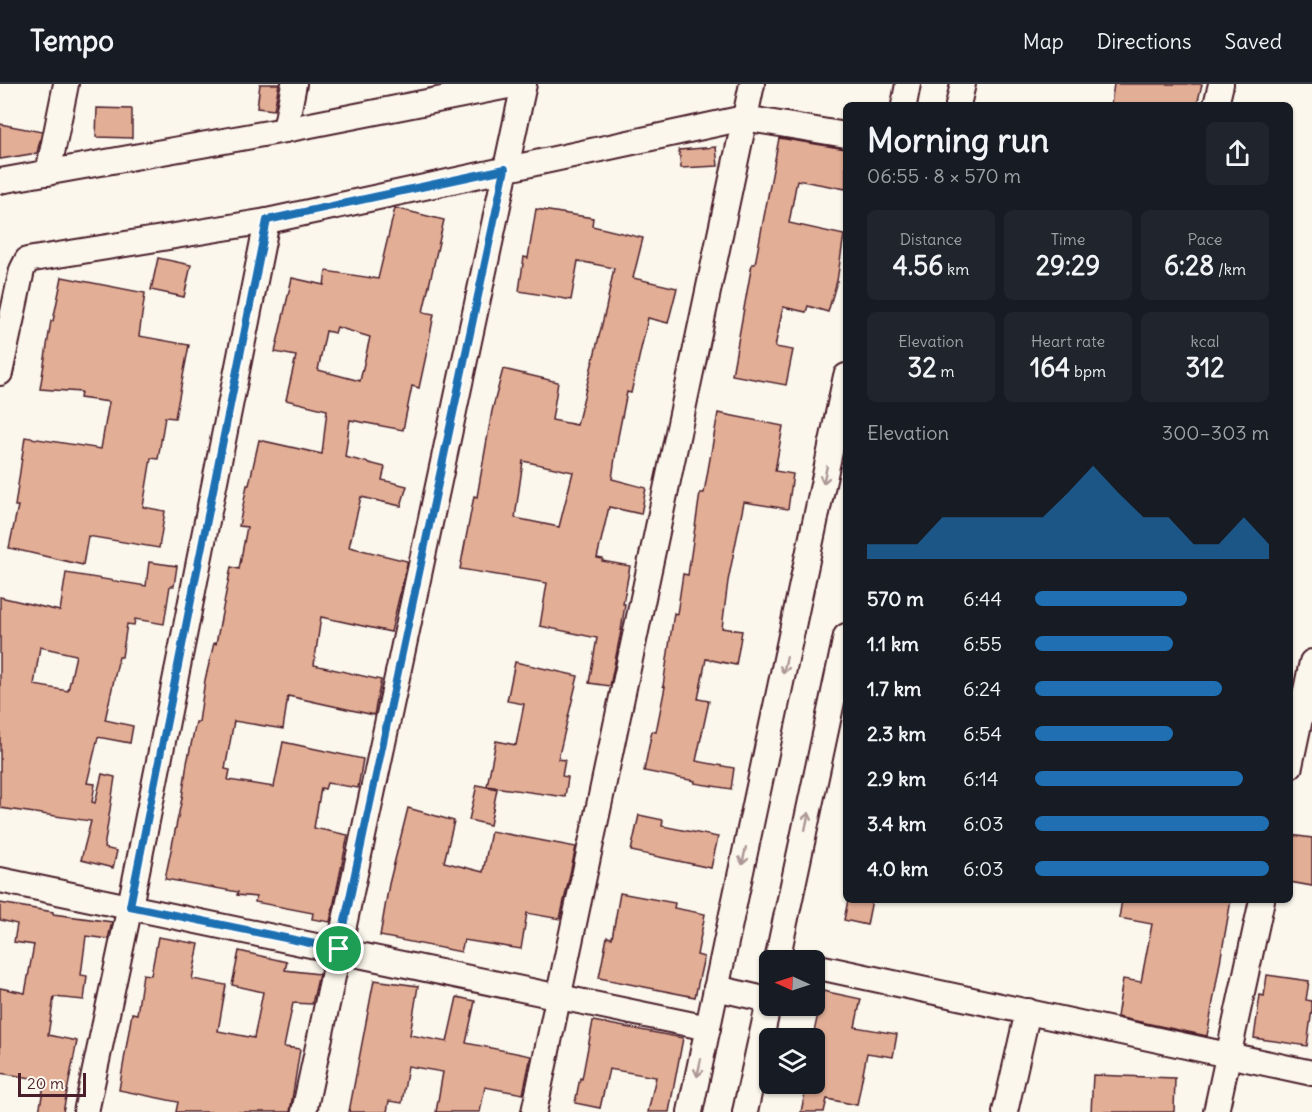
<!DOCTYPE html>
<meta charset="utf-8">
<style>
:root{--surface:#171b24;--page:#20242c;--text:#f1f3f6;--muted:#9ea1a6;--line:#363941;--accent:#1f6fb2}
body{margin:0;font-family:Delius,sans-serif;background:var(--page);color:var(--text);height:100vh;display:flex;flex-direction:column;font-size:22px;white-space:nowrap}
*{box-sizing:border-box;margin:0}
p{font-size:20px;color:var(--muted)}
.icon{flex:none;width:33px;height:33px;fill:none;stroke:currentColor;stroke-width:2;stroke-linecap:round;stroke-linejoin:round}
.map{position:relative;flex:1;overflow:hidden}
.side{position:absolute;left:843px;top:18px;width:450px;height:801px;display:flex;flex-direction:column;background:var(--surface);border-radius:9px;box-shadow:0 2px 4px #0004}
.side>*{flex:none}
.needle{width:39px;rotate:273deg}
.buttons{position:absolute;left:759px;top:866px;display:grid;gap:12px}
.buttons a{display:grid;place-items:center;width:66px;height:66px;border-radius:9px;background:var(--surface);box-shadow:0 2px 4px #0004;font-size:30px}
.scale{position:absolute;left:18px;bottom:15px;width:68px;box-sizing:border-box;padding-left:6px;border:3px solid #4a1f2b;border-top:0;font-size:16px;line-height:21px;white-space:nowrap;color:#4a1f2b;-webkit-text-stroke:4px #fbf7ec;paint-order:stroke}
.pin{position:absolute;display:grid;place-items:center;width:51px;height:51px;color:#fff;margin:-26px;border:3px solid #fff;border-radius:50%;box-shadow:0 2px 6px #0007}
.round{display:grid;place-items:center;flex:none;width:63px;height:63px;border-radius:9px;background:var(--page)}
.head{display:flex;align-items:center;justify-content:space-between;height:102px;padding:0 24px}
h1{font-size:33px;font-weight:700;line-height:45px}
.figures{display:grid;grid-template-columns:repeat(3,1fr);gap:9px;height:102px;padding:6px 24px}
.figures div{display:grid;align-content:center;border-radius:9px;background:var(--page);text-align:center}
.figures b{font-size:26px;font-weight:700}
.figures small{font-size:16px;font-weight:400}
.figures p{font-size:16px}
.chart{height:168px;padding:12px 24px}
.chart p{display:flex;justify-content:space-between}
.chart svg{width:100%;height:108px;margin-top:6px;fill:var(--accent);opacity:.7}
ul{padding:0 24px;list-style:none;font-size:20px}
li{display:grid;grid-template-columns:96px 72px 1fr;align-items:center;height:45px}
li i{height:15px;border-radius:8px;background:var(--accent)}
header{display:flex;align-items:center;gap:36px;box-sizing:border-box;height:84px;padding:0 30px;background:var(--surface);border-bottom:2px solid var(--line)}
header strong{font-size:28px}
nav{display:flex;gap:33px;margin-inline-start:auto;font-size:21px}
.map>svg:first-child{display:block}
</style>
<header>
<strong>Tempo</strong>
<nav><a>Map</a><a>Directions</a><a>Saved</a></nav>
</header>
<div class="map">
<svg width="1312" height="1028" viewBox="0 0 1312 1028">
<rect width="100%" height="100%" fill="#fbf7ec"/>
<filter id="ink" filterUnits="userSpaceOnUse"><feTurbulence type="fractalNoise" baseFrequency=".0167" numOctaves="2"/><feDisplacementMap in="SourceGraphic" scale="12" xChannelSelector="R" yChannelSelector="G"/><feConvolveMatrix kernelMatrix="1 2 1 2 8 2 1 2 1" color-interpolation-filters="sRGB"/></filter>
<g filter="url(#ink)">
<!-- building -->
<g fill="#e2ae96" stroke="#4a1f2b" stroke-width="1.5" fill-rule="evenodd">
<path d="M 260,0 L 279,0 L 274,26 L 257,24 Z"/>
<path d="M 1114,0 L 1202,0 L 1197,21 L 1111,21 Z"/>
<path d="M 97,24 L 132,25 L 132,54 L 96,53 Z"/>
<path d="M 0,40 L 42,48 L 37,69 L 0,75 Z"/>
<path d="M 779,54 L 846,65 L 846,105 L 797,96 L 789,139 L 844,151 L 837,197 L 828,228 L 808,222 L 806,228 L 783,223 L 775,263 L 793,266 L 786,301 L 732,291 L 752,180 L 755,180 Z"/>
<path d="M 716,63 L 718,82 L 681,84 L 679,66 Z"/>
<path d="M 395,124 L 444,136 L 423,228 L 434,230 L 427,267 L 419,304 L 412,302 L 403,346 L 350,336 L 345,373 L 385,383 L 382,396 L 407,402 L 401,422 L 361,413 L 349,463 L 407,477 L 407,480 L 391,548 L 321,533 L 314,581 L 381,596 L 374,631 L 288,612 L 283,645 L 234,637 L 225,685 L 230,686 L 228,696 L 274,703 L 283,658 L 363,675 L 358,704 L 327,699 L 325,705 L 321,704 L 314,744 L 348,751 L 330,838 L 312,835 L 313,829 L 255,818 L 256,813 L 237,811 L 238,808 L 165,795 L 182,714 L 187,679 L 196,638 L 199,638 L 205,596 L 214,559 L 216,560 L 231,483 L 239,485 L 247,443 L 239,442 L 247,401 L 249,401 L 259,356 L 322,370 L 327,326 L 286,316 L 296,272 L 275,268 L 292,194 L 324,201 L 326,187 L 378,195 ZM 337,243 L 370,253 L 360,297 L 318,286 L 326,247 L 335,249 Z"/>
<path d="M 536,125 L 593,134 L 592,142 L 643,154 L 633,194 L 677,204 L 668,239 L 648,234 L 631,309 L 627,308 L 618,353 L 612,395 L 646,404 L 641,430 L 609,423 L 597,474 L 603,475 L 602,477 L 630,482 L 623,520 L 625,520 L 621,547 L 610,602 L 589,599 L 597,554 L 540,542 L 547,499 L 460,485 L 474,412 L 477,413 L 492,327 L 503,285 L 558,298 L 552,336 L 577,341 L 606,224 L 614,184 L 578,177 L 571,216 L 519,207 L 524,173 L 528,174 ZM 523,377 L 573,388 L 559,443 L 515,434 Z"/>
<path d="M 158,174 L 191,181 L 184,213 L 151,206 Z"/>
<path d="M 62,193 L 145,209 L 139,252 L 189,261 L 175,334 L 165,333 L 158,375 L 151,374 L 143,423 L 165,427 L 159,464 L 88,452 L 83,481 L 9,464 L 18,422 L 15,422 L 25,353 L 101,365 L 109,318 L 80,314 L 81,308 L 40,305 L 51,237 L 53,237 Z"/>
<path d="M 718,329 L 783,342 L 775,387 L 793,390 L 788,425 L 744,418 L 728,497 L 722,544 L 742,547 L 736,581 L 706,575 L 698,615 L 709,617 L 696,677 L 734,684 L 731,705 L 694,699 L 695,697 L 644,687 L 652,647 L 656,648 L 665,603 L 663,602 L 674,529 L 677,530 L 683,490 L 688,491 L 700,409 L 704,409 Z"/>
<path d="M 149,478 L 177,482 L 174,502 L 170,502 L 164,540 L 135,535 L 134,541 L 127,540 L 122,573 L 119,573 L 105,636 L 133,642 L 130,659 L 98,653 L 87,699 L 95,700 L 92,718 L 95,719 L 102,690 L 115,693 L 104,764 L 117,767 L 113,784 L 81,776 L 91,737 L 0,724 L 0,513 L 60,527 L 66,489 L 146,502 ZM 40,563 L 76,571 L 68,607 L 34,601 Z"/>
<path d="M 515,578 L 578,592 L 558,675 L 565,676 L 562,692 L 568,693 L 565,713 L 487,702 L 496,657 L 516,661 L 524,620 L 507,617 Z"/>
<path d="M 477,701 L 497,705 L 490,741 L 469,736 Z"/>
<path d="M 408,724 L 454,737 L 444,778 L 483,788 L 491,747 L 576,763 L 560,835 L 527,829 L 521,865 L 464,856 L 461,868 L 380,852 L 389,800 Z"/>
<path d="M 639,731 L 663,736 L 662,742 L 718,753 L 711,784 L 631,767 Z"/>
<path d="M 1290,751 L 1312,754 L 1312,802 L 1290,798 Z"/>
<path d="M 620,809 L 675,819 L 674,824 L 705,830 L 697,871 L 704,873 L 695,913 L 599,894 L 607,853 L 612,854 Z"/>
<path d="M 848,816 L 872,816 L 867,841 L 844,836 Z"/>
<path d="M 1122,816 L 1231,816 L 1207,952 L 1117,933 L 1123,895 L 1141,898 L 1152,840 L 1119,834 Z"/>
<path d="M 0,819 L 53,828 L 53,830 L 112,838 L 108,855 L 86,852 L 81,891 L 87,892 L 84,916 L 54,913 L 48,951 L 77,957 L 63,1028 L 39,1028 L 45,996 L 0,989 L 0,904 L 25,909 L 34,861 L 14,858 L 17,840 L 0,836 Z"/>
<path d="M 158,853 L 199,860 L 192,895 L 226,901 L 218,947 L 254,954 L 263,908 L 232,901 L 239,867 L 287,878 L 285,886 L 319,890 L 312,920 L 293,919 L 284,963 L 300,965 L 290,1028 L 176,1028 L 178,1018 L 119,1006 L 132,929 L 137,930 L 143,890 L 151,891 Z"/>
<path d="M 1267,891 L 1309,897 L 1306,916 L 1312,917 L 1312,925 L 1307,962 L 1254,954 L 1260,911 L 1264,912 Z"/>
<path d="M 374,896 L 418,902 L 410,951 L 447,958 L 457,913 L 475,917 L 466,959 L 531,972 L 523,1010 L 485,1003 L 480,1028 L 436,1028 L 443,988 L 408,982 L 402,1019 L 389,1017 L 387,1028 L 349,1028 Z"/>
<path d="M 823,907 L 861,915 L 855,943 L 897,950 L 893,973 L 867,969 L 857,1021 L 827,1015 L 824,1028 L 801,1028 L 807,999 L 814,999 L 814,948 Z"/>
<path d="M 593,937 L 683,954 L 669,1028 L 648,1028 L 656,993 L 609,985 L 600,1024 L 575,1019 L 580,994 L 582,995 Z"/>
<path d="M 1093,991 L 1175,994 L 1174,1028 L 1091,1028 Z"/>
</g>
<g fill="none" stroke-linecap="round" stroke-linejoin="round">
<defs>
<g id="street">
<path d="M 904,21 L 908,0"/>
<path d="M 958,21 L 963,0"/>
<path d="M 1216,21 L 1221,0"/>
<path d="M 285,46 L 294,0"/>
<path d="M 48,89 L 66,0"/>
<path d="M 0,97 L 285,46 L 518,0"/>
<path d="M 0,289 L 22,186 L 27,176 L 267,137 L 744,34 L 846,51"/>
<path d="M 1290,682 L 1312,578"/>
<path d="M 0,796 L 708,944"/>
<path d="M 777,876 L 846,552"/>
<path d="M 814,882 L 1312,989"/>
<path d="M 716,904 L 769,916"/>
<path d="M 86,1028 L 130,822 L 267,137"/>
<path d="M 304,1028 L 524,0"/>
<path d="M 534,1028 L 752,0"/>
<path d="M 690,1028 L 846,292"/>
<path d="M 745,1028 L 770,913"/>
<path d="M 1005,1028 L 1028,927"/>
<path d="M 1216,1028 L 1262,816"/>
</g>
</defs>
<!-- street casing -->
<use href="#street" stroke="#4a1f2b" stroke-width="28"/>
<!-- street -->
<use href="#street" stroke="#fbf7ec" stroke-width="24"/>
</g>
<!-- one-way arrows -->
<defs><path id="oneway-shaft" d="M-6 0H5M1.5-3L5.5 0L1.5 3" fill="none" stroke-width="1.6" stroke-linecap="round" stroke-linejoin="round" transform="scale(1.5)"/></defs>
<g stroke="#ab9695">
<use href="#oneway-shaft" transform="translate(825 391) rotate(102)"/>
<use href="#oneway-shaft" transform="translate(785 581) rotate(102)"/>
<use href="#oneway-shaft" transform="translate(807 737) rotate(-78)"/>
<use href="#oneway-shaft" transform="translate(744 772) rotate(102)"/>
<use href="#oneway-shaft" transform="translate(699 984) rotate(102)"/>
</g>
</g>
<g fill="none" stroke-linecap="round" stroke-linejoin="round" filter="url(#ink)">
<defs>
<path id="route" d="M 505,85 L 339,865 L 130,822 L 267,136 Z"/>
</defs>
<!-- route casing -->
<use href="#route" stroke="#fff" stroke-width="12"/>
<!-- route -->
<use href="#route" stroke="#1f6fb2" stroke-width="8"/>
</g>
</svg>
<div class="buttons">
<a><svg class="needle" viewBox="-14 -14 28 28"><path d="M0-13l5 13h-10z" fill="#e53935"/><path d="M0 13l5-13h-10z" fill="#9ea1a6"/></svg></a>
<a><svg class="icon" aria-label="layers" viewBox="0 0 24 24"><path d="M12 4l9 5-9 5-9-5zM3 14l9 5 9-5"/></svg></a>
</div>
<div class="scale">20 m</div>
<div class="pin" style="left:339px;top:865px;background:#1e9e55"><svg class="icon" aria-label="arrive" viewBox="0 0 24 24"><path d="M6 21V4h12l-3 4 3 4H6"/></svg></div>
<section class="side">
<div class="head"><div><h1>Morning run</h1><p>06:55 · 8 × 570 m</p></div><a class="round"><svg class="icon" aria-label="share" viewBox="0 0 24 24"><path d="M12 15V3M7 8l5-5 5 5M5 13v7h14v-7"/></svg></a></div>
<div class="figures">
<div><p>Distance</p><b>4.56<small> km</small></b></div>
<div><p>Time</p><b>29:29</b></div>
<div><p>Pace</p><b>6:28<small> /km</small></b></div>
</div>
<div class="figures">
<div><p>Elevation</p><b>32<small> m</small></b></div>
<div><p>Heart rate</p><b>164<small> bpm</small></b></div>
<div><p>kcal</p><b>312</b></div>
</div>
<div class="chart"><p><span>Elevation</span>300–303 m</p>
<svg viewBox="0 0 160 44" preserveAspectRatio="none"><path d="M0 44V38L10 38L20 38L30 27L40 27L50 27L60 27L70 27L80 17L90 6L100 17L110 27L120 27L130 38L140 38L150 27L160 38V44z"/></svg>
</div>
<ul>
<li><b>570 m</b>6:44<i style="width:65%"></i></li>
<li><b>1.1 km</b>6:55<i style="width:59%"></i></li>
<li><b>1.7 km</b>6:24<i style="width:80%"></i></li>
<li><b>2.3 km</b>6:54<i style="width:59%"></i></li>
<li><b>2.9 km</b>6:14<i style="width:89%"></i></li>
<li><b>3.4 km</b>6:03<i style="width:100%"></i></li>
<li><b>4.0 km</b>6:03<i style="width:100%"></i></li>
</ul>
</section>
</div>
